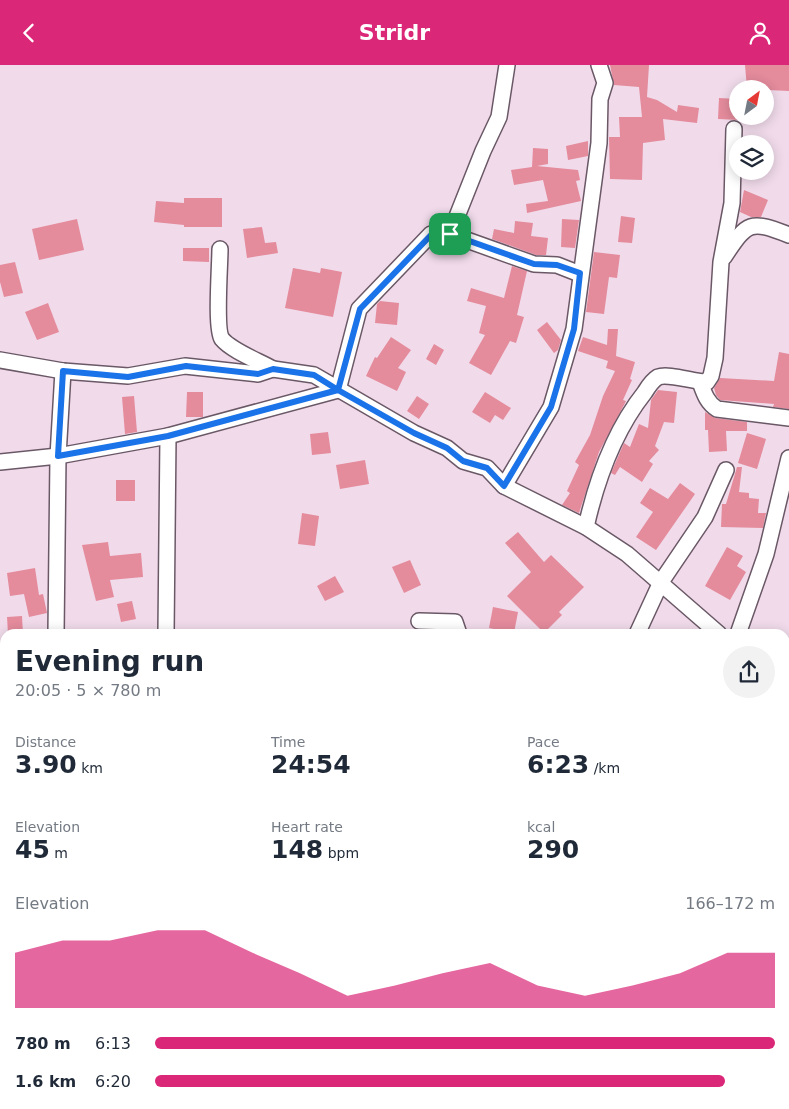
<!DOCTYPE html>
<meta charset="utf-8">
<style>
:root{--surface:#fff;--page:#f2f2f3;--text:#1f2937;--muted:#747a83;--accent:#db2777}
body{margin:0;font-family:"DejaVu Sans",sans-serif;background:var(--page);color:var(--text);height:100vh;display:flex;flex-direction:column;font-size:19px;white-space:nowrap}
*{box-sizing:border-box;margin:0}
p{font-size:16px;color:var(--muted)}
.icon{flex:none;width:28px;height:28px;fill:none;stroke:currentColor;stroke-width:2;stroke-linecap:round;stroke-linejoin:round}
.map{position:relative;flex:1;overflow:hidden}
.panel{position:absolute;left:0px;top:564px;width:790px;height:481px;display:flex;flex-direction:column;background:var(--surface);border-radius:15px 15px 0 0;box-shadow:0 2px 12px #0003}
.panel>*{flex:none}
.needle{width:32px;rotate:32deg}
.controls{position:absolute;left:729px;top:15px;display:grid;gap:10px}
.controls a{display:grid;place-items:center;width:45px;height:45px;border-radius:50%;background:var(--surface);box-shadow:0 2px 12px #0003;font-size:25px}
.pin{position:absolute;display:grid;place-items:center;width:42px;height:42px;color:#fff;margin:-21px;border-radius:10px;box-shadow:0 2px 8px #0006}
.round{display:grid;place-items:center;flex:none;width:52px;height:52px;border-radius:26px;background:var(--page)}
.head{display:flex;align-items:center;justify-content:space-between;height:85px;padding:0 15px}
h1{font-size:28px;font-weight:700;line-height:38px}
.figures{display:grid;grid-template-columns:repeat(3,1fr);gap:8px;height:85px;padding:5px 15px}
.figures div{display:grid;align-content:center}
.figures b{font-size:25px;font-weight:700}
.figures small{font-size:14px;font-weight:400}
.figures p{font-size:14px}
.chart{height:140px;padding:10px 15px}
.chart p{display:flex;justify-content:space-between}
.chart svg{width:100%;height:90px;margin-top:5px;fill:var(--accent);opacity:.7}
ul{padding:0 15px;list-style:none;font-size:16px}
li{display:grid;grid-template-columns:80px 60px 1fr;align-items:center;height:38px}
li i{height:12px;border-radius:6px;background:var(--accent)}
header{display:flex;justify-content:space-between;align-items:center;height:65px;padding:0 15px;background:var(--accent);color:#fff;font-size:22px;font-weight:700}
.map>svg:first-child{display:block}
</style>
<header><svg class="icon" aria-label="back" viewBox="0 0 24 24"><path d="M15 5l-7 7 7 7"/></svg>Stridr<svg class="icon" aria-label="person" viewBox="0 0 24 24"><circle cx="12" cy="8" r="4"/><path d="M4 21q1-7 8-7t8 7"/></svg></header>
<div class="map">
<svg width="789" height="1044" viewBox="0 0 789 1044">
<rect width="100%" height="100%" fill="#f1dbeb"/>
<!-- building -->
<g fill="#e48b9c">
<path d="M 610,0 L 649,0 L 647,32 L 657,35 L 677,47 L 678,40 L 699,43 L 697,58 L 663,54 L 665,75 L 643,78 L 642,115 L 610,114 L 609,72 L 620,72 L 619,52 L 642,52 L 639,22 L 614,20 Z"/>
<path d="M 745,0 L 789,0 L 789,26 L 747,24 Z"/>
<path d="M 719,33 L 738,34 L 738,55 L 718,54 Z"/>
<path d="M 588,76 L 588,91 L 568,95 L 566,81 Z"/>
<path d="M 533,83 L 548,84 L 548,99 L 537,101 L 578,105 L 580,115 L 576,116 L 581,136 L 527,148 L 526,139 L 548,136 L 543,115 L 514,120 L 511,105 L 532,102 Z"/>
<path d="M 744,125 L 768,135 L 761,152 L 751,152 L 740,147 Z"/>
<path d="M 184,133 L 222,133 L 222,162 L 184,162 L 184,160 L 154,157 L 156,136 L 184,138 Z"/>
<path d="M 621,151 L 635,153 L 632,178 L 618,177 Z"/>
<path d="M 77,154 L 84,185 L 39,195 L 32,164 Z"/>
<path d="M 562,154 L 579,155 L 575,183 L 561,182 Z"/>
<path d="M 515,156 L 533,158 L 531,171 L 548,173 L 546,190 L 536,190 L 492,174 L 494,164 L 514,168 Z"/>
<path d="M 262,162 L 265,178 L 276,177 L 278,188 L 247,193 L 243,164 Z"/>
<path d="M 183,183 L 209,183 L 209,197 L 183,196 Z"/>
<path d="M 594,187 L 620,190 L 617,213 L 609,212 L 604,249 L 586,247 Z"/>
<path d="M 15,197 L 23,228 L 4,232 L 0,217 L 0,200 Z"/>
<path d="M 512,201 L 527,206 L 517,250 L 524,252 L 516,278 L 510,276 L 491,310 L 469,298 L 485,270 L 479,268 L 486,241 L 467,236 L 471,223 L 504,233 Z"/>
<path d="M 293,203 L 320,208 L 321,203 L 342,207 L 333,252 L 285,243 Z"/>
<path d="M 380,236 L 399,238 L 397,260 L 375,258 L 377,239 Z"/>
<path d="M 48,238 L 59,267 L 37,275 L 25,247 Z"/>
<path d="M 547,257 L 561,275 L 558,285 L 554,288 L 537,265 Z"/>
<path d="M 608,264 L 618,264 L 616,291 L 635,297 L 630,314 L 632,315 L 623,335 L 626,336 L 624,340 L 599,387 L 579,448 L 562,440 L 570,428 L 567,426 L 579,400 L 575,397 L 590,370 L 603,331 L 615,306 L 606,303 L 608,296 L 578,286 L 583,272 L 607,280 Z"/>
<path d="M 391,272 L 411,285 L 398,303 L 406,307 L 397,326 L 366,311 L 375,292 L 377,293 Z"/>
<path d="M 434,279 L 444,285 L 436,300 L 426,294 Z"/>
<path d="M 779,287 L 789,289 L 789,344 L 773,342 L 774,339 L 720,335 L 716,330 L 714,323 L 720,313 L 774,316 Z"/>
<path d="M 658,325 L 677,327 L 674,358 L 664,357 L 655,381 L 659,385 L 649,396 L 653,399 L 642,417 L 620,402 L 615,410 L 611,408 L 624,378 L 630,382 L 639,359 L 648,363 L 651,335 Z"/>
<path d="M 187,327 L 203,327 L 203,352 L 186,352 Z"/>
<path d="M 485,327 L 511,343 L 503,355 L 495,350 L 490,358 L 472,347 Z"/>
<path d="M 134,331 L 137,367 L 125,369 L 122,332 Z"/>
<path d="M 417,331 L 429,339 L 419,354 L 407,346 Z"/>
<path d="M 705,347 L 715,353 L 747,357 L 747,366 L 726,366 L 727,386 L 709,387 L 708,365 L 705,365 Z"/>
<path d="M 328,367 L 331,388 L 312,390 L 310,369 Z"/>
<path d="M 747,368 L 766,374 L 757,404 L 738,398 Z"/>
<path d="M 365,395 L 369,419 L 340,424 L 336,400 Z"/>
<path d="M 737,402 L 742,402 L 739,427 L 749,428 L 749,433 L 759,434 L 758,448 L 766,448 L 763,463 L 721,462 L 722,439 L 726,439 Z"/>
<rect x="116" y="415" width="19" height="21"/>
<path d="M 680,418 L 695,429 L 656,485 L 636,472 L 653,447 L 640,438 L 650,423 L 668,434 Z"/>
<path d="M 302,448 L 319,451 L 315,481 L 298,479 Z"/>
<path d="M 518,467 L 544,497 L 551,490 L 584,522 L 559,547 L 562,550 L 544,568 L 507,531 L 531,507 L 505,478 Z"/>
<path d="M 108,477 L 110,491 L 141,488 L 143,512 L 110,515 L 114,532 L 96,536 L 82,480 Z"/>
<path d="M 727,482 L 743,491 L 737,501 L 746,507 L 730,535 L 705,521 Z"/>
<path d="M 410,495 L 421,520 L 404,528 L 392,502 Z"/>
<path d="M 35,503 L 39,530 L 43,529 L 47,548 L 29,552 L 24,529 L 10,531 L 7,508 Z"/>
<path d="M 335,511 L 344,527 L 325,536 L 317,521 Z"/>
<path d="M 132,536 L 136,554 L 121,557 L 117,539 Z"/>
<path d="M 493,542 L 518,547 L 514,568 L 489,563 Z"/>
<path d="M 22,551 L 23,569 L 8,569 L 7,552 Z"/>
</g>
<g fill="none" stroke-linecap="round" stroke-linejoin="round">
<defs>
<g id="minor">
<path d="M 450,169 L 483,86 L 499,52 L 507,0"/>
<path d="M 220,184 C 220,200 215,264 222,274 C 232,286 259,296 273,304"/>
<path d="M 724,192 C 748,156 750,155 789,170"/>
<path d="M 0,295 L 63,306 L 128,311 L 185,301 L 258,309 L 273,304 L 314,310 L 414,368 L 447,383 L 463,396 L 487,403 L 504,421 L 586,462 L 627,489 L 719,569"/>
<path d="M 700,317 C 704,328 707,338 717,344 L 789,353"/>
<path d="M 0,397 L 58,391 L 168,371 L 338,325 L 359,244 L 431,169 L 441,167 L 450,169 L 534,199 L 557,200 L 580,209"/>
<path d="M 504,421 L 551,342 L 574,264 L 599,78 L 600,34 L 605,18 L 599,0"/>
<path d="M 586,462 C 597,413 614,366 645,327 C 648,322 653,315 658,312 C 668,308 695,317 707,317 L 711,311 L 715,293 L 721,197 L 732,138 L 734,64"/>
<path d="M 419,556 L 455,557 L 459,569"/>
<path d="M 56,569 L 58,391 L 63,306"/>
<path d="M 166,569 L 168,371"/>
<path d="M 637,569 L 661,517 L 705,452 L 726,405"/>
<path d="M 738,569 L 766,489 L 789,393"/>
<path d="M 785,620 L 789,622"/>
<path d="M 0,801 L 5,800"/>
<path d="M 785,908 L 789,900"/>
<path d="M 58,1040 L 58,1044"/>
<path d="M 771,1040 L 772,1044"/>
<path d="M 161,1044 L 161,1040"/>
<path d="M 535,1044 L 546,1044"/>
</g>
</defs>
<!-- minor casing -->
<use href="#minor" stroke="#6a5866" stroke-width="18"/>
<!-- minor -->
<use href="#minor" stroke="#fff" stroke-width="15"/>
</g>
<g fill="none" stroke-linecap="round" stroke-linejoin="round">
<defs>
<path id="route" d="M 450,169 L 441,167 L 432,169 L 360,244 L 338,325 L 314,310 L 273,304 L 258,309 L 186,301 L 128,312 L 63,306 L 58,391 L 168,371 L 338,325 L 414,368 L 447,383 L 463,396 L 487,403 L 504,421 L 551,342 L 574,264 L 580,208 L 557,200 L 534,199 L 450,169"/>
</defs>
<!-- route casing -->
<use href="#route" stroke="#fff" stroke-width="10"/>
<!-- route -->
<use href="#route" stroke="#1a73e8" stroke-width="6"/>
</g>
</svg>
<div class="controls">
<a><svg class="needle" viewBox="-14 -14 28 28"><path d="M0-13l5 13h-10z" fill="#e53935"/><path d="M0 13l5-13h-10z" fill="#747a83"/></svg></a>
<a><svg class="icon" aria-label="layers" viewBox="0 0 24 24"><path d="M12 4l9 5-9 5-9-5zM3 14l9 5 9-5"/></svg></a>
</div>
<div class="pin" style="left:450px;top:169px;background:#1e9e55"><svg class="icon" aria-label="arrive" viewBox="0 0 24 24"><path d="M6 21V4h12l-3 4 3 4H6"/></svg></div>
<section class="panel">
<div class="head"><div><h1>Evening run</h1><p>20:05 · 5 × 780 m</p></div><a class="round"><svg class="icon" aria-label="share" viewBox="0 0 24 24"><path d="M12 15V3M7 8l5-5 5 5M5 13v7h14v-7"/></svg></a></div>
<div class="figures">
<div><p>Distance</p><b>3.90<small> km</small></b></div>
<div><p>Time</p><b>24:54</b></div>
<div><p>Pace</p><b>6:23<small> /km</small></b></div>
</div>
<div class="figures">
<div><p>Elevation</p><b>45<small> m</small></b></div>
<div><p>Heart rate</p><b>148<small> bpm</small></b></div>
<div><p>kcal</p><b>290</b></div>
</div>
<div class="chart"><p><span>Elevation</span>166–172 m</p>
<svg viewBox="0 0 160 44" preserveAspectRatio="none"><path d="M0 44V17L10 11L20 11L30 6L40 6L50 17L60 27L70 38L80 33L90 27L100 22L110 33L120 38L130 33L140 27L150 17L160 17V44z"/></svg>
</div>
<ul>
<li><b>780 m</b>6:13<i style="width:100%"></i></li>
<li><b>1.6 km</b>6:20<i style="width:92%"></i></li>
</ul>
</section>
</div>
